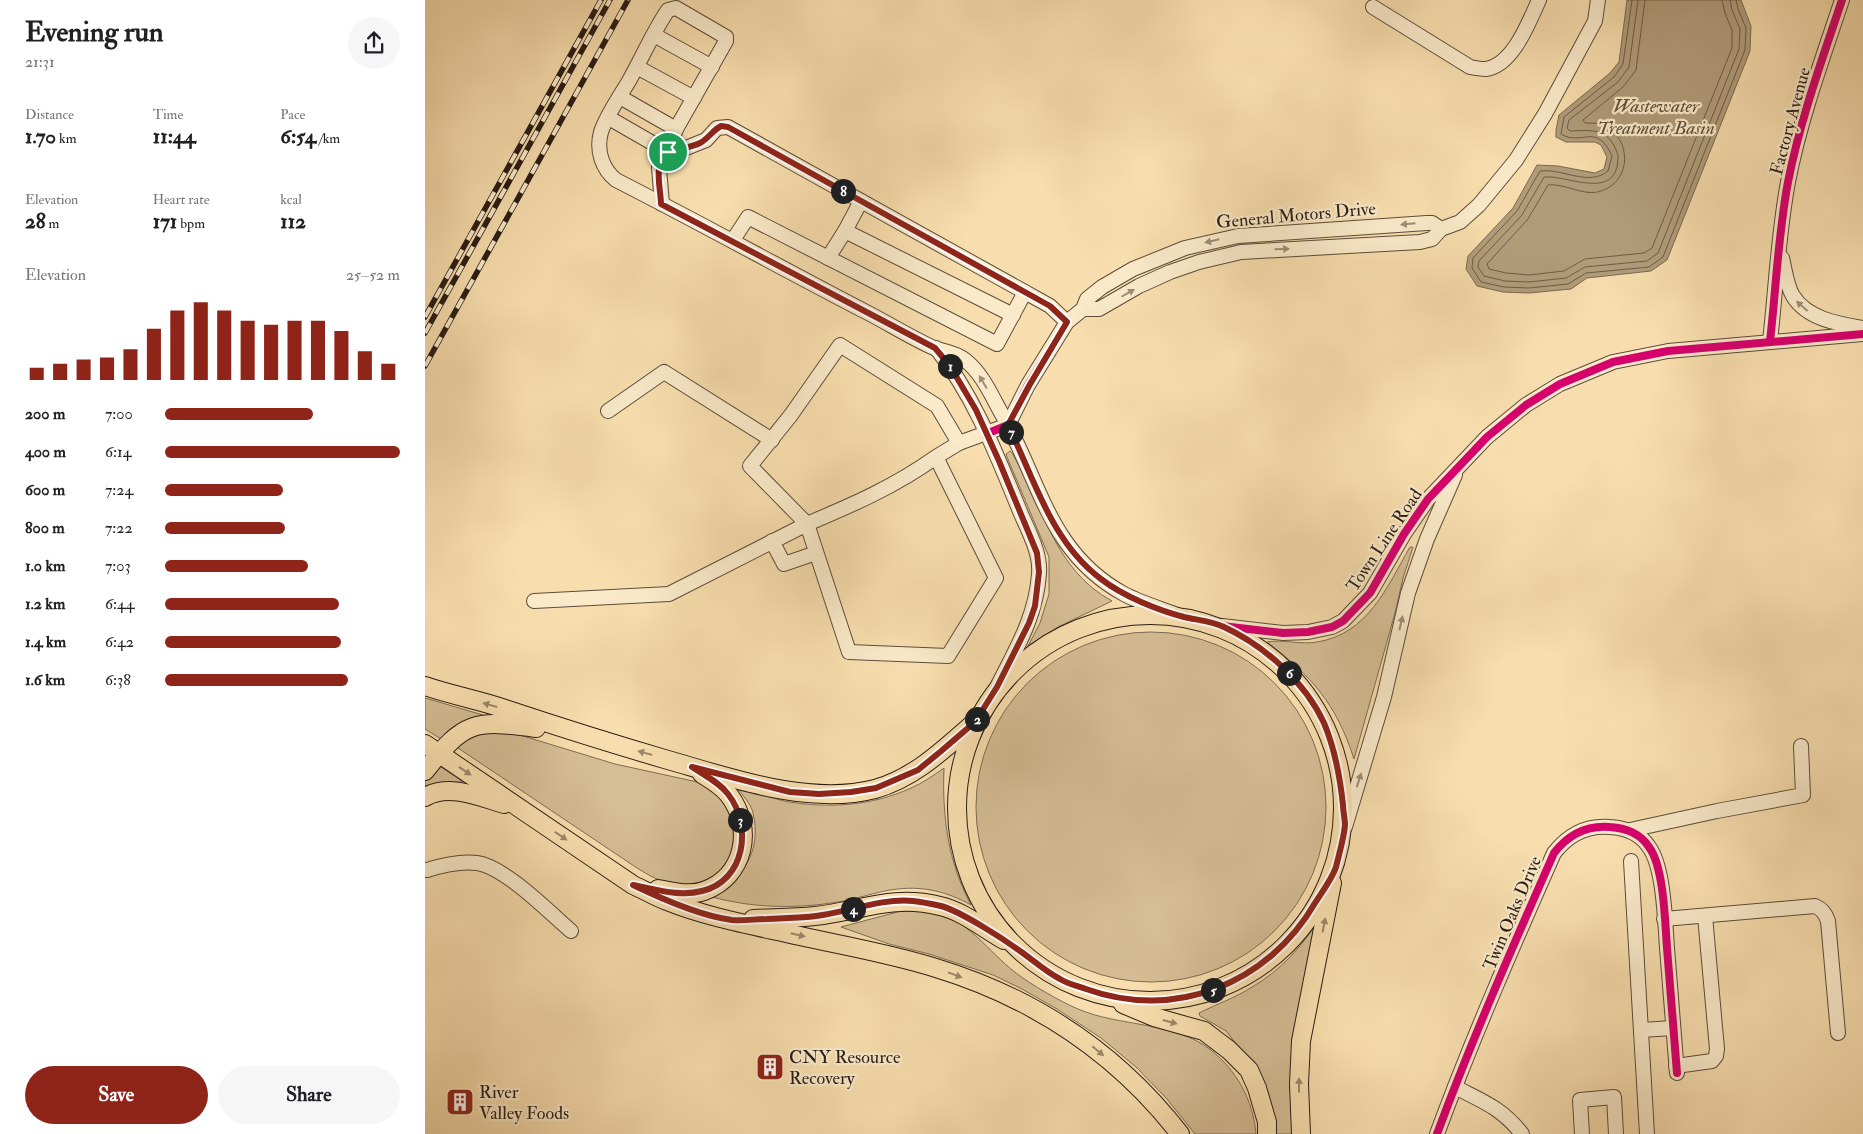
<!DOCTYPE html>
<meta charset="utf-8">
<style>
:root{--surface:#fff;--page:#f6f6f6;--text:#202124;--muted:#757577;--accent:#8f2418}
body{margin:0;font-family:"IM FELL Double Pica",serif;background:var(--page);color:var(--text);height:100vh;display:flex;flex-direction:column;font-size:19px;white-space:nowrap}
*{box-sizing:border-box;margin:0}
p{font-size:16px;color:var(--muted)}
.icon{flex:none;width:28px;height:28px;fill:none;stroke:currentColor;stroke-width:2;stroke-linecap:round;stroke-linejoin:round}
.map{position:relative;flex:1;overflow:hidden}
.panel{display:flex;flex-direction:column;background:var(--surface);width:425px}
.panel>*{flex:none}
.pin{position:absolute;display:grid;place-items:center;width:42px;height:42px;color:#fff;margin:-21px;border:2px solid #fff;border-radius:50%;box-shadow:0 1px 5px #0007}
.km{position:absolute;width:25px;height:25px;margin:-12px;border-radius:50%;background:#222;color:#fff;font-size:14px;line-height:25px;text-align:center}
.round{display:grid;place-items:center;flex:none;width:52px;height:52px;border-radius:26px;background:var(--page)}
.overview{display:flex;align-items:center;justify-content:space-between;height:85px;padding:0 25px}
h1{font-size:28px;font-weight:700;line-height:38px}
.stats{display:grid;grid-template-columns:repeat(3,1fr);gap:8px;height:85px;padding:5px 25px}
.stats div{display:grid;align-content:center}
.stats b{font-size:21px;font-weight:700}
.stats small{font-size:14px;font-weight:400}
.stats p{font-size:14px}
.chart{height:140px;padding:10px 25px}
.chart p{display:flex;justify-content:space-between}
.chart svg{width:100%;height:90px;margin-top:5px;stroke:var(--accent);stroke-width:6}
.cta{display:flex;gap:10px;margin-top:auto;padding:10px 25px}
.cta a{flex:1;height:58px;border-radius:30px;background:var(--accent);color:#fff;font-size:20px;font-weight:700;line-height:58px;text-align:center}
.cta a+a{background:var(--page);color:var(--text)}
ul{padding:0 25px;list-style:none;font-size:16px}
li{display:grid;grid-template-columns:80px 60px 1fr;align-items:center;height:38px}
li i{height:12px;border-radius:6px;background:var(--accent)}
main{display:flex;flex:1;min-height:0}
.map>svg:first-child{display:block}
</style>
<main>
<section class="panel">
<div class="overview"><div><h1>Evening run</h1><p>21:31</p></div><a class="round"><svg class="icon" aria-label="share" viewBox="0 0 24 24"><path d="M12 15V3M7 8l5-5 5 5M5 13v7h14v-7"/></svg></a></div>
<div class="stats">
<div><p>Distance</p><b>1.70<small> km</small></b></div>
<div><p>Time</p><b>11:44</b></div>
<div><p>Pace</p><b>6:54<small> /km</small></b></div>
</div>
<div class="stats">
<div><p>Elevation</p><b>28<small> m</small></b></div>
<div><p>Heart rate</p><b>171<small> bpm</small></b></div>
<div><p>kcal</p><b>112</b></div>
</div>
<div class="chart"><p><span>Elevation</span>25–52 m</p>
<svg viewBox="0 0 160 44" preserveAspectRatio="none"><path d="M5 44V38M15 44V36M25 44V34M35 44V33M45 44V29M55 44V19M65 44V10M75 44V6M85 44V10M95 44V15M105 44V17M115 44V15M125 44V15M135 44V20M145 44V30M155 44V36"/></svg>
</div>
<ul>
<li><b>200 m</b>7:00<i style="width:63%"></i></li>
<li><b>400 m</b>6:14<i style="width:100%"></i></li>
<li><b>600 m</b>7:24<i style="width:50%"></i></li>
<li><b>800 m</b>7:22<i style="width:51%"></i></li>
<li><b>1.0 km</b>7:03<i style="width:61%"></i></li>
<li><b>1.2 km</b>6:44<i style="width:74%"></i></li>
<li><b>1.4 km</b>6:42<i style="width:75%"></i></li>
<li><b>1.6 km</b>6:38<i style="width:78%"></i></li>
</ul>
<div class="cta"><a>Save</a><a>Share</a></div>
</section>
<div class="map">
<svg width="1438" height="1134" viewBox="0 0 1438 1134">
<rect width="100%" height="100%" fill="#f8deae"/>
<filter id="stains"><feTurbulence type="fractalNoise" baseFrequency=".004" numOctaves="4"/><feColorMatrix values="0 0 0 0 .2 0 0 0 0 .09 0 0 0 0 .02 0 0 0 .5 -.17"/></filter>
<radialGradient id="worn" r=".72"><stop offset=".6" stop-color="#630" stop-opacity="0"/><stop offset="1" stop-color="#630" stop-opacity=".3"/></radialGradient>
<!-- green -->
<g fill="#d5bd94" stroke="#7e6c54">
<path d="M 585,451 L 587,453 C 619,506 628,569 687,601 L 633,627 L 603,646 L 615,623 L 624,594 L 624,557 L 582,457 L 581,454 Z"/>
<path d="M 985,547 L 988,547 L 978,578 L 970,613 L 929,759 C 911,703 887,677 842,642 C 858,639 875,645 892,642 C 943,634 962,587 985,547 Z"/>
<circle cx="726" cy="807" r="175"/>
<path d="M 0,698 L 58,715 L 58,717 C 42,721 25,724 16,739 L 0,729 Z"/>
<path d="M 75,729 L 190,764 L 277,783 C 335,809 313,897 244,883 C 231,880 220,873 209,866 L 30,746 L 39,737 Z"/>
<path d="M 13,765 L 37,781 L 37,782 L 21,783 L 0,789 L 0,780 Z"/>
<path d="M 519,768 C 517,816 523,862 546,905 C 523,892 499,886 473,889 C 452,891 433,899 413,902 C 370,909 328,908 287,897 C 318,877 337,852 328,813 C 326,804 317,794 311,787 C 327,791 343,797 359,801 C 402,809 447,806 486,788 C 498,783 509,775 519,768 Z"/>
<path d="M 476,911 C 486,911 496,910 506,912 C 543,918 563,952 591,973 C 605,984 636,1002 653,1009 C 695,1027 748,1021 786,1050 C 812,1071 828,1100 831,1134 L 770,1134 L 742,1099 L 711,1067 L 676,1038 L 632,1009 L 595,988 L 568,975 L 504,954 L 464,944 L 416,927 Z"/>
<path d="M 893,922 L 867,1052 L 865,1086 L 868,1134 L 849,1134 L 831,1069 L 801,1031 L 775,1016 L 774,1013 C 792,1004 810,998 827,987 C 855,971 875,948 893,922 Z"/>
</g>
<!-- water -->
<path fill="#b19c7a" stroke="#7a6951" d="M 1202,0 L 1316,0 L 1326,26 L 1325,51 L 1242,260 L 1226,271 L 1162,278 L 1146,289 L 1104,293 L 1078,292 L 1052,286 L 1041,269 L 1043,256 L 1088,208 L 1112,165 L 1133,166 L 1170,173 L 1179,169 L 1182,157 L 1176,145 L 1170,142 L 1141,142 L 1131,137 L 1131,130 L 1134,115 L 1185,73 L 1194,62 Z"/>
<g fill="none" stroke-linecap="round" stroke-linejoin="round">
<!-- shore -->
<g stroke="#6c5c47" stroke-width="1">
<path d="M 1207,0 L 1198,64 L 1189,77 L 1139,117 L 1136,134 C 1157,147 1171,121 1187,156 L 1183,171 C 1164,187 1137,168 1115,171 L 1092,211 L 1048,258 L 1047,268 L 1056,282 L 1079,287 L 1104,288 L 1143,284 L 1161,273 L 1224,267 L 1238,257 L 1320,50 L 1321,28 L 1313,9 L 1311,0"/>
<path d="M 1213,0 L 1204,67 L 1193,82 L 1144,120 L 1142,128 L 1145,131 C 1169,130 1184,128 1193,155 C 1194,203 1144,175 1119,177 L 1097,215 L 1054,261 L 1053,267 L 1059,276 L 1080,281 L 1104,282 L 1141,278 L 1160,267 L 1222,261 L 1233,253 L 1314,49 L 1315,29 L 1307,10 L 1305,0"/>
<path d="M 1220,0 L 1211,70 L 1198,87 L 1158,120 L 1160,123 C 1166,123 1173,123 1179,125 C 1207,139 1207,181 1176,191 C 1159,197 1140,183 1123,185 L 1103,219 L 1062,264 L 1064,269 L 1081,273 L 1104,275 L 1139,271 L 1160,259 L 1219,253 L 1227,248 L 1307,48 L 1307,30 L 1300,13 L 1297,0"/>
</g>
<defs>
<g id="minor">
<path d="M 948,7 L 1045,67 C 1050,68 1056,69 1061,69 C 1088,65 1104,22 1114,0"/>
<path d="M 229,35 L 287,67"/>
<path d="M 212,67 L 269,98"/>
<path d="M 195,97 L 251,129 L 301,41 L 301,37 L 251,8 L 243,10 C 228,32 217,58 204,81 C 195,96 181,116 176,132 C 171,150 177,169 191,180 C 277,224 360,270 445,314 C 466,325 487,338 509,348 C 520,352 530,352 540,360 C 558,374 567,397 578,416 C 616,483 624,553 699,594 C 716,603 737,609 755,616"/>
<path d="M 184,118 L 243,152 L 251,129"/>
<path d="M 237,204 L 234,168 L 238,157 L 243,152 L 261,148 L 281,140 L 292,128 L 303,127 L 625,306 L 642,322"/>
<path d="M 1016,229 L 1035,222 L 1054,205 L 1091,160 L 1120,114 L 1170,21 L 1173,0"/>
<path d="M 420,231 L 436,201"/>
<path d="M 308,240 L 323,217 L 572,344 L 600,292"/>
<path d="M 403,258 L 420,231 L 588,315"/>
<path d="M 1357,258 C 1360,270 1362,287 1368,296 C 1382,319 1414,324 1438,328"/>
<path d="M 1345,341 C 1351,289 1353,235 1363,182 C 1375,120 1397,60 1417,0"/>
<path d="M 511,348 C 549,396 571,453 594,509 C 602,529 616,552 614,574 C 611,617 591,649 572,687"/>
<path d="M 183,411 L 239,372 L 347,440"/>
<path d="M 511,457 C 469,487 429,504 382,524 L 424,652 L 523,656 L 571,578 L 511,457 L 534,443 L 583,425 L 603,385 L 642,322 L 658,309 L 662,299 L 677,287 L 708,269 L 760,248 L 813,236 L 1002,223 L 1007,223 L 1016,229 L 1007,239 L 995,242 L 816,252 L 774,262 L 745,272 L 714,286 L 674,309 L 658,309"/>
<path d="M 347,541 L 359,564 L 391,553"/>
<path d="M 109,601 L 244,594 L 382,524 L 325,466 L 366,415 L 415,345 L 512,406 L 534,443"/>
<path d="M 797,626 L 858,633 L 883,632 L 907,627 L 918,621 L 945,593 L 979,534 L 1003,499 L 1062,437 L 1101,405 L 1135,384 L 1188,362 L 1243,351 L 1438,334"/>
<path d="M 920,827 L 959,697 L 983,593 L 1002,539 L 1030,475"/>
<path d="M 1205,830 L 1292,811 L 1378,795 L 1376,746"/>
<path d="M 1206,861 L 1222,1134"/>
<path d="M 2,870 C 18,865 36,861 52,863 C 80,867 124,912 146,931"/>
<path d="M 1239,919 L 1390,906 C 1397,909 1400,913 1403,921 L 1413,1033"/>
<path d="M 1216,1030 L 1248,1028"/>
<path d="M 1251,1066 L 1287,1061 L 1291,1056 L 1292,1049 L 1280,916"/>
<path d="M 1030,1087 C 1057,1101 1077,1108 1097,1134"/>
<path d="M 1012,1134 C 1047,1039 1088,946 1129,853 C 1143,835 1162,825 1185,827 C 1201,828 1215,833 1224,847 C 1239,867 1240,922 1242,948 C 1245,990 1249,1031 1252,1073"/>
<path d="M 1157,1134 L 1155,1100 L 1189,1097 L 1191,1134"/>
</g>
<g id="major">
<circle cx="725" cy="808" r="193"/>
<path d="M 0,686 C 26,695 54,700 80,709 C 134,727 188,744 243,760 C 306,778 384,806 450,789 C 490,778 520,748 550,722"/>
<path d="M 0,744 L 208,885 C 219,890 231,897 242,901 C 284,918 331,926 375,936 C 420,946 467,954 511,968 C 609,998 692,1053 755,1134"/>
<path d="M 0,771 C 40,720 49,720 111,728"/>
<path d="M 0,797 C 24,783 55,797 79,804"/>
<path d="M 233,889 C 248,892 265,896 279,891 C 320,876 329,828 304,795 C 297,786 287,780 277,774"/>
<path d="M 328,919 C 349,918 370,918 390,916 C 436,911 467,894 515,906 C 538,911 559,929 579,940"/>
<path d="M 698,1004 L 729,1017 L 779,1031 L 804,1050 L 824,1070 L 832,1088 L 842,1122 L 842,1134"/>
<path d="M 876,1134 L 874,1084 L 876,1041 L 907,883"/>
</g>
</defs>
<!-- minor casing -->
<use href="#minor" stroke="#5c4c3a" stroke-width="16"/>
<!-- major casing -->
<use href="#major" stroke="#281c14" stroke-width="20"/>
<!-- minor -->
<use href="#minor" stroke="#faeaca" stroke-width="14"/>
<!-- major -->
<use href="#major" stroke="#f8deae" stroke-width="18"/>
<defs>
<g id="rail">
<path d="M 0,317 L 176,0"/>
<path d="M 0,333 L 185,0"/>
<path d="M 0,366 L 203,0"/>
</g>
</defs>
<!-- rail casing -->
<use href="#rail" stroke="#281c14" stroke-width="5.5"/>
<!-- rail -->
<use href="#rail" stroke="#faeaca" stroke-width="4" stroke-dasharray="11" stroke-linecap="butt"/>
<defs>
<g id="cycleway">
<path d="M 1345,341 C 1351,289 1353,235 1363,182 C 1375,120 1397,60 1417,0"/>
<path d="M 797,626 L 858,633 L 883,632 L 907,627 L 918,621 L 945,593 L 979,534 L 1003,499 L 1062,437 L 1101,405 L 1135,384 L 1188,362 L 1243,351 L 1438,334"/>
<path d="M 572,687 L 604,623 L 610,606 L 614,572 L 612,553 L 574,461 L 561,434 L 583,425 L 603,385 L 642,322"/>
<path d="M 1012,1134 C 1047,1039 1088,946 1129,853 C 1143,835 1162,825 1185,827 C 1201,828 1215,833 1224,847 C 1239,867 1240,922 1242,948 C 1245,990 1249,1031 1252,1073"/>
</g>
</defs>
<!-- cycleway casing -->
<use href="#cycleway" stroke="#faeaca" stroke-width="11"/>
<!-- cycleway -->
<use href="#cycleway" stroke="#d6006c" stroke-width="8"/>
</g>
<!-- one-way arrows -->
<defs><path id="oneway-solid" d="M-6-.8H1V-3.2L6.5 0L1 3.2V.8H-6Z" transform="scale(1.25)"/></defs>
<g fill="#9c8d78">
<use href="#oneway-solid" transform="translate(983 224) rotate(175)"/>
<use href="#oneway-solid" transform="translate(787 241) rotate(167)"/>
<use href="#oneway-solid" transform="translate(857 249) rotate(-2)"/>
<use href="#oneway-solid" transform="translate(703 293) rotate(-30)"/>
<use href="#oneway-solid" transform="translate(1377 306) rotate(-139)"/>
<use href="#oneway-solid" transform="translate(558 382) rotate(-121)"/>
<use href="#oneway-solid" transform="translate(976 623) rotate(-77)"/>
<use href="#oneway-solid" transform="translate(934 780) rotate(-73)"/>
</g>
<g fill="#9a8769">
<use href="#oneway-solid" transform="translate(65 705) rotate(-164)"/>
<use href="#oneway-solid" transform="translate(220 753) rotate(-164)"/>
<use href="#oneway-solid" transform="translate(40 771) rotate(34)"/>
<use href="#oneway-solid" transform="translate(136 836) rotate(34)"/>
<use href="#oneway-solid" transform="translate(899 925) rotate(-79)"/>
<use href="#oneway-solid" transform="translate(373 935) rotate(13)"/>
<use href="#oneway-solid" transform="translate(530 975) rotate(20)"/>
<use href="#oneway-solid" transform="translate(745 1022) rotate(15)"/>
<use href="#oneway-solid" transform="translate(673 1051) rotate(40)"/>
<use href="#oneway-solid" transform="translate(874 1085) rotate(-90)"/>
</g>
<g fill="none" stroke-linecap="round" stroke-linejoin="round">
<defs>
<path id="route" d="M 296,126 L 303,127 L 625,306 L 642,322 L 604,386 L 583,425 C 609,478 626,542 676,579 C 698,596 732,610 759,617 C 772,620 787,621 799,627 C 840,646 880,682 899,723 C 910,749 915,777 918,805 C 918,811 920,819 920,825 C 919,838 914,854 911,867 C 907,879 897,892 890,903 C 843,984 750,1021 661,989 C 653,986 643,984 635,979 C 621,972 608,960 595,951 C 577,938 535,911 516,906 C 507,904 497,902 488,901 C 456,898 423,912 391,916 C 375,918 358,918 342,919 C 331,919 318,921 307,920 C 275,916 237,899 208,885 C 230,889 254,897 277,891 C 320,881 328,826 303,794 C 294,782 279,775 267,767 L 365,792 L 394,794 L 426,792 L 451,788 L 493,770 L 515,752 L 550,722 L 572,687 L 604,623 L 610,606 L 614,572 L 612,553 L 574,461 L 551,410 L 525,366 L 510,348 L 236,204 C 236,190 227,159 244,152 C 254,148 265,148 275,143 C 283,139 288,130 296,126 Z"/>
</defs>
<!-- route casing -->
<use href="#route" stroke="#fff" stroke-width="10"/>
<!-- route -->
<use href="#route" stroke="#8f2418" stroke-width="6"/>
</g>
<!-- icons -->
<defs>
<symbol id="building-square" viewBox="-11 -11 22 22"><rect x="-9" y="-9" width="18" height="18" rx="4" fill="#8f2418" stroke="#faeaca"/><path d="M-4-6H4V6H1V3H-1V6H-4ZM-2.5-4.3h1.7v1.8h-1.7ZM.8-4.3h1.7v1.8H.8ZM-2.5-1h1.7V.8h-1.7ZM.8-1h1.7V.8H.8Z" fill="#fff"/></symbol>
</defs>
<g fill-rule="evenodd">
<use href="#building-square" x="329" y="1051" width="32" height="32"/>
<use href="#building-square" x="19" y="1086" width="32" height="32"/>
</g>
<g text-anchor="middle" stroke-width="4.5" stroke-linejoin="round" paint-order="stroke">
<!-- street labels -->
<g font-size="18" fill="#281c14" stroke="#faeaca">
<text transform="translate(1365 121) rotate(-75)" y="6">Factory Avenue</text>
<text transform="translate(871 215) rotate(-5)" y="6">General Motors Drive</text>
<text transform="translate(959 540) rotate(-56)" y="6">Town Line Road</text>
<text transform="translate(1087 913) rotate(-67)" y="6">Twin Oaks Drive</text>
</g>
<!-- poi labels -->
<g font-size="18" fill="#281c14" stroke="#faeaca" text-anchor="start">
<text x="364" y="1063">CNY Resource<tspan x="364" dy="21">Recovery</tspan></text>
<text x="54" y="1098">River<tspan x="54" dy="21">Valley Foods</tspan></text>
</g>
<!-- water labels -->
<g font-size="19" font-style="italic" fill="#5f4f3d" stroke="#faeaca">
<text x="1231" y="112">Wastewater<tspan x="1231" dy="22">Treatment Basin</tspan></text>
</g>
</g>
<rect width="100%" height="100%" filter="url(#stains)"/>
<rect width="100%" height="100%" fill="url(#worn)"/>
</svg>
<div class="pin" style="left:243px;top:152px;background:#1e9e55"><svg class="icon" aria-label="arrive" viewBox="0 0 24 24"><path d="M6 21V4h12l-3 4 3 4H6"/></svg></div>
<b class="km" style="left:525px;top:366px">1</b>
<b class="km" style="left:552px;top:719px">2</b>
<b class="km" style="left:315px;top:820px">3</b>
<b class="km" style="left:428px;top:909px">4</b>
<b class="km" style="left:788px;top:990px">5</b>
<b class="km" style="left:864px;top:673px">6</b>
<b class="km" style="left:586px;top:432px">7</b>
<b class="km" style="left:418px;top:191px">8</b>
</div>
</main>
